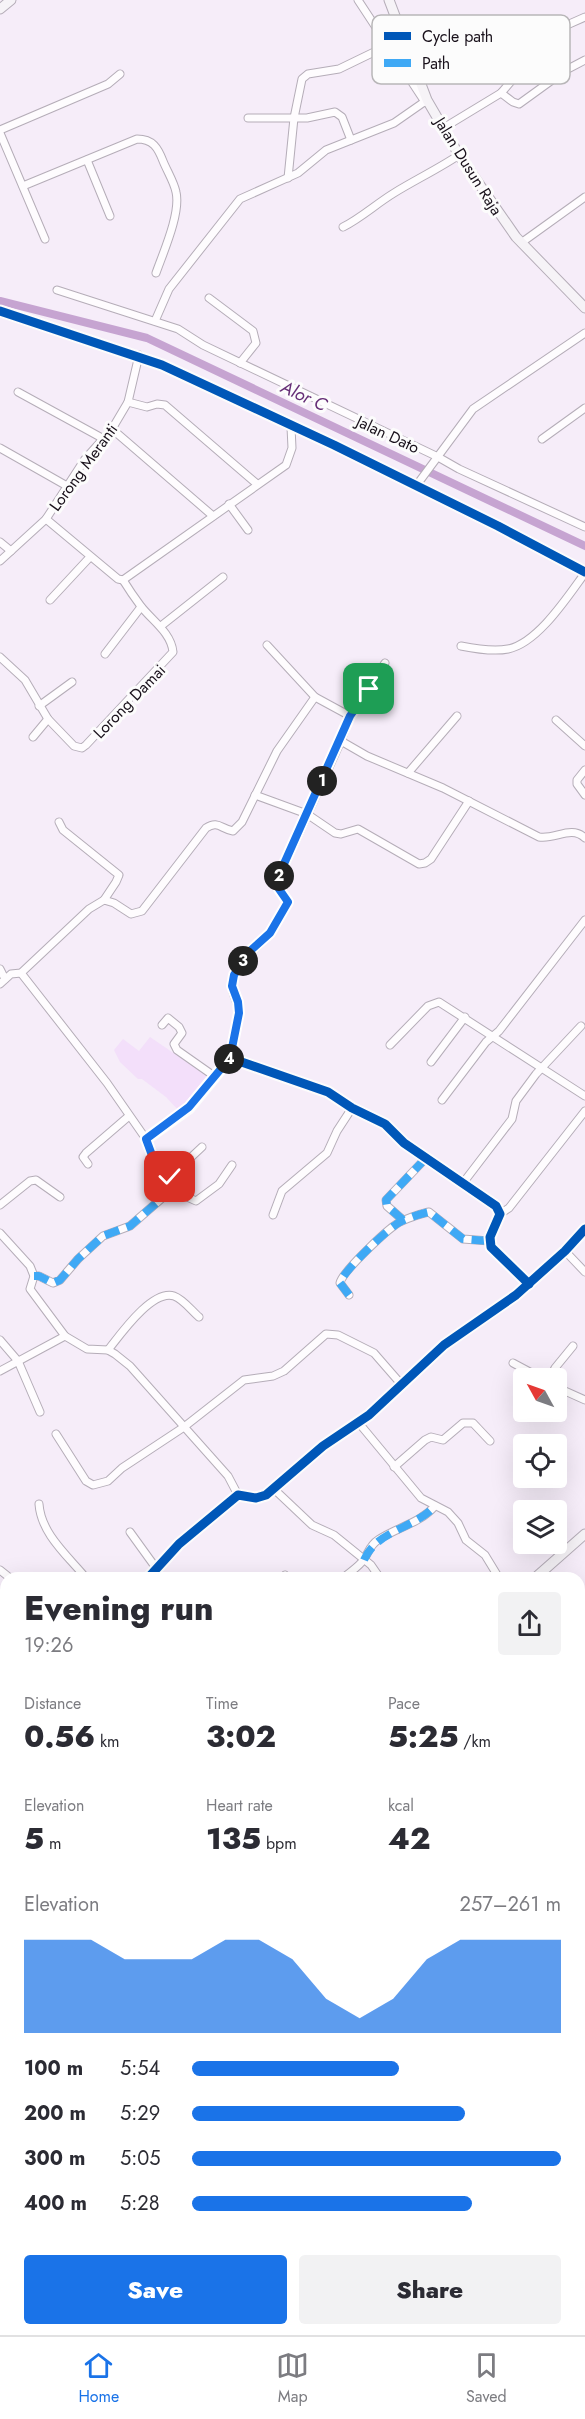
<!DOCTYPE html>
<meta charset="utf-8">
<style>
:root{--surface:#fff;--page:#f2f2f3;--text:#2b2b33;--muted:#7c7c81;--line:#e1e1e2;--accent:#1a73e8}
body{margin:0;font-family:Jost,sans-serif;background:var(--page);color:var(--text);height:100vh;display:flex;flex-direction:column;font-size:22px;white-space:nowrap}
*{box-sizing:border-box;margin:0}
p{font-size:20px;color:var(--muted)}
.icon{flex:none;width:33px;height:33px;fill:none;stroke:currentColor;stroke-width:2;stroke-linecap:round;stroke-linejoin:round}
.map{position:relative;flex:1;overflow:hidden}
.drawer{position:absolute;left:0px;top:1572px;width:585px;height:764px;display:flex;flex-direction:column;background:var(--surface);border-radius:18px 18px 0 0;box-shadow:0 6px 24px #0002}
.drawer>*{flex:none}
.needle{width:39px;rotate:310deg}
.fabs{position:absolute;left:513px;top:1368px;display:grid;gap:12px}
.fabs a{display:grid;place-items:center;width:54px;height:54px;border-radius:6px;background:var(--surface);box-shadow:0 6px 24px #0002;font-size:30px}
.pin{position:absolute;display:grid;place-items:center;width:51px;height:51px;color:#fff;margin:-26px;border-radius:12px;box-shadow:0 3px 9px #0006}
.km{position:absolute;width:30px;height:30px;margin:-15px;border-radius:50%;background:#222;color:#fff;font-size:16px;line-height:30px;text-align:center}
.round{display:grid;place-items:center;flex:none;width:63px;height:63px;border-radius:6px;background:var(--page)}
.headline{display:flex;align-items:center;justify-content:space-between;height:102px;padding:0 24px}
h1{font-size:33px;font-weight:800;line-height:45px}
.figures{display:grid;grid-template-columns:repeat(3,1fr);gap:9px;height:102px;padding:6px 24px}
.figures div{display:grid;align-content:center}
.figures b{font-size:30px;font-weight:800}
.figures small{font-size:16px;font-weight:400}
.figures p{font-size:16px}
.chart{height:168px;padding:12px 24px}
.chart p{display:flex;justify-content:space-between}
.chart svg{width:100%;height:108px;margin-top:6px;fill:var(--accent);opacity:.7}
.primary-button{display:flex;gap:12px;margin-top:auto;padding:12px 24px}
.primary-button a{flex:1;height:69px;border-radius:6px;background:var(--accent);color:#fff;font-size:24px;font-weight:800;line-height:69px;text-align:center}
.primary-button a+a{background:var(--page);color:var(--text)}
ul{padding:0 24px;list-style:none;font-size:20px}
li{display:grid;grid-template-columns:96px 72px 1fr;align-items:center;height:45px}
li i{height:15px;border-radius:8px;background:var(--accent)}
.menu{display:flex;justify-content:space-around;align-items:center;height:84px;border-top:2px solid var(--line);background:var(--surface);font-size:16px;color:var(--muted)}
.menu a{display:grid;justify-items:center;gap:3px}
.menu .selected{color:var(--accent)}
.map>svg:first-child{display:block}
</style>
<div class="map">
<svg width="585" height="2335" viewBox="0 0 585 2335">
<rect width="100%" height="100%" fill="#f6edf9"/>
<!-- built -->
<path fill="#f4e2fb" d="M 0,1796 L 6,1803 L 6,1919 L 0,1926 Z"/>
<!-- green -->
<path fill="#f3dffa" d="M 150,1037 L 207,1076 L 208,1080 L 181,1113 L 166,1097 L 142,1079 L 138,1079 L 120,1062 L 114,1050 L 123,1039 L 139,1051 Z"/>
<g fill="none" stroke-linecap="round" stroke-linejoin="round">
<!-- canal -->
<path stroke="#c6a4d1" stroke-width="8" d="M 0,301 L 147,338 L 585,546"/>
<defs>
<g id="street">
<path d="M 358,0 L 425,102"/>
<path d="M 501,93 L 513,102 L 519,104 L 566,70 L 585,60"/>
<path d="M 248,118 L 307,118 L 335,112 L 342,117 L 351,140"/>
<path d="M 445,127 L 501,93 L 545,42 L 567,25 L 585,17"/>
<path d="M 0,130 L 108,84 L 120,74"/>
<path d="M 0,133 L 45,239"/>
<path d="M 87,160 L 110,216"/>
<path d="M 288,178 L 294,118 L 302,79 L 308,74 L 339,69 L 403,38"/>
<path d="M 23,186 L 137,139 C 153,139 158,148 163,161 C 167,171 174,182 176,192 C 181,213 163,253 156,273"/>
<path d="M 343,227 C 361,218 376,204 394,193 C 415,180 438,169 459,155"/>
<path d="M 521,243 L 585,197"/>
<path d="M 57,290 L 178,329 L 203,345 L 438,457 L 459,469 L 585,527"/>
<path d="M 209,298 L 253,331 L 256,343 L 240,363"/>
<path d="M 0,311 L 162,365 L 334,445 L 498,526 L 585,572"/>
<path d="M 155,321 L 169,289 L 240,199 L 298,173 L 326,150 L 394,123 L 427,100"/>
<path d="M 18,392 L 102,438"/>
<path d="M 128,402 L 147,407 L 157,404 L 165,405 L 257,484"/>
<path d="M 112,429 L 213,516"/>
<path d="M 542,439 L 585,408"/>
<path d="M 0,448 L 67,486"/>
<path d="M 416,486 L 473,409 L 585,333"/>
<path d="M 229,504 L 248,530"/>
<path d="M 46,519 L 118,579 L 123,580 L 286,465 L 292,448 L 291,427"/>
<path d="M 0,542 L 11,551"/>
<path d="M 0,561 L 46,519 L 85,459 L 112,429 L 128,402 L 139,355"/>
<path d="M 50,600 L 90,557"/>
<path d="M 161,626 L 223,577"/>
<path d="M 267,645 L 315,697 L 350,716 L 341,741 L 367,756 L 443,788 L 539,837 C 555,840 571,825 585,838"/>
<path d="M 461,646 C 476,649 493,652 508,649 C 538,643 568,596 585,573"/>
<path d="M 105,654 L 141,607"/>
<path d="M 0,657 L 25,680 L 48,719 L 74,746 L 82,748 L 86,745 L 173,652 C 171,632 151,620 140,605 C 134,597 128,588 123,580"/>
<path d="M 39,706 L 72,682"/>
<path d="M 350,716 L 385,663"/>
<path d="M 556,720 L 585,746"/>
<path d="M 33,737 L 48,719"/>
<path d="M 585,770 L 577,780 L 577,784 L 585,795"/>
<path d="M 408,773 L 457,716"/>
<path d="M 255,795 L 307,814 L 335,833 L 341,834 L 358,829 L 419,864 L 425,863 L 431,859 L 469,801"/>
<path d="M 59,822 L 63,830 L 119,875 L 116,882 L 104,900"/>
<path d="M 0,969 L 5,979"/>
<path d="M 21,973 L 107,1083 L 146,1139 L 153,1158 L 185,1196 L 196,1201 L 219,1184 L 232,1165"/>
<path d="M 0,984 L 11,974 L 21,973 L 89,909 L 104,900 L 114,903 L 131,914 L 142,911 L 206,828 C 218,820 221,829 233,831 L 242,822 L 277,751 L 315,697"/>
<path d="M 162,1025 L 168,1018 L 179,1027 L 182,1033 L 174,1044 L 177,1050 L 214,1076"/>
<path d="M 390,1045 L 428,1006 L 439,1002 L 585,1096"/>
<path d="M 230,1058 L 239,1013 C 239,1003 232,996 232,986 C 231,964 253,952 266,938 C 275,928 281,914 288,902 L 279,889 L 280,875 L 341,741"/>
<path d="M 431,1062 L 465,1017"/>
<path d="M 442,1100 L 486,1042 L 499,1031 L 585,920"/>
<path d="M 146,1139 L 189,1108 L 230,1058 L 328,1092 L 352,1108 L 385,1124 L 404,1143 L 496,1206 L 500,1214 L 490,1237 L 491,1247 L 529,1284"/>
<path d="M 88,1164 L 83,1157 L 86,1153 L 129,1116"/>
<path d="M 170,1177 L 202,1147"/>
<path d="M 463,1183 L 512,1119 L 516,1101 L 536,1074 L 581,1026"/>
<path d="M 0,1205 L 30,1181 L 36,1180 L 60,1197"/>
<path d="M 500,1214 L 509,1208 L 585,1111"/>
<path d="M 273,1215 L 282,1191 L 327,1153 L 337,1131 L 352,1108"/>
<path d="M 403,1220 L 387,1206 L 386,1200 L 426,1158"/>
<path d="M 0,1233 L 30,1266 L 34,1276 L 30,1289 L 65,1336"/>
<path d="M 565,1251 L 585,1272"/>
<path d="M 34,1276 L 39,1276 L 53,1283 L 60,1280 L 78,1259 L 103,1236 L 130,1226 L 177,1185"/>
<path d="M 349,1295 L 340,1283 C 342,1272 391,1225 402,1221 C 408,1218 423,1213 429,1212 L 463,1239 L 489,1241"/>
<path d="M 0,1340 L 18,1361 L 40,1412"/>
<path d="M 108,1350 C 120,1335 152,1289 174,1296 C 183,1299 192,1311 199,1317"/>
<path d="M 513,1363 L 541,1378"/>
<path d="M 0,1371 L 65,1336 L 87,1349 L 108,1350 L 115,1354 L 130,1366 L 228,1476 L 238,1495"/>
<path d="M 550,1378 L 555,1368 L 573,1346"/>
<path d="M 556,1387 L 585,1400"/>
<path d="M 543,1417 L 546,1412"/>
<path d="M 358,1422 L 421,1498 L 448,1512 L 458,1523 L 466,1540 L 485,1555 L 499,1578"/>
<path d="M 56,1434 L 86,1481 L 93,1485 L 108,1481 L 122,1468 L 184,1427 L 244,1380 L 273,1376 L 284,1371 L 326,1334 L 338,1335 L 374,1353 L 401,1384"/>
<path d="M 394,1467 L 425,1440 L 431,1437 L 443,1440 L 463,1423 L 473,1423 L 490,1441"/>
<path d="M 275,1490 L 312,1525 L 334,1535 L 371,1565 L 380,1578"/>
<path d="M 39,1504 C 41,1534 68,1556 86,1578"/>
<path d="M 130,1532 L 156,1568"/>
<path d="M 0,1570 L 10,1578"/>
<path d="M 285,1575 L 287,1578"/>
<path d="M 148,1578 L 179,1544 L 238,1495 L 256,1498 L 266,1495 L 323,1446 L 369,1415 L 444,1345 L 516,1295 L 565,1251 L 585,1229"/>
<path d="M 343,1578 C 350,1572 360,1566 364,1559 C 369,1552 370,1545 378,1540 C 397,1527 419,1524 435,1506"/>
<path d="M 0,1657 L 6,1651"/>
<path d="M 579,1665 L 585,1661"/>
<path d="M 579,1685 L 585,1695"/>
<path d="M 0,1720 L 6,1708"/>
<path d="M 0,1789 L 6,1795"/>
<path d="M 579,1815 L 585,1812"/>
<path d="M 579,1914 L 585,1911"/>
<path d="M 0,1933 L 6,1926"/>
<path d="M 579,2038 L 585,2035"/>
<path d="M 579,2126 L 585,2125"/>
<path d="M 579,2178 L 585,2177"/>
<path d="M 0,2220 L 6,2226"/>
<path d="M 579,2275 L 585,2270"/>
<path d="M 60,2330 L 62,2335"/>
<path d="M 213,2330 L 217,2335"/>
<path d="M 485,2330 L 488,2335"/>
<path d="M 502,2335 L 512,2330"/>
</g>
<g id="secondary">
<path d="M 389,0 L 427,100 L 459,155 L 516,237 L 585,308"/>
<path d="M 0,9 L 11,0"/>
<path d="M 535,1578 L 585,1534"/>
<path d="M 0,2171 L 6,2163"/>
</g>
<g id="primary">
<path d="M 0,2059 L 6,2062"/>
<path d="M 0,2067 L 6,2073"/>
<path d="M 256,2330 L 260,2335"/>
</g>
</defs>
<!-- street casing -->
<use href="#street" stroke="#b5adb8" stroke-width="9"/>
<!-- secondary casing -->
<use href="#secondary" stroke="#b5adb8" stroke-width="11"/>
<!-- primary casing -->
<use href="#primary" stroke="#d2ced4" stroke-width="13"/>
<!-- street -->
<use href="#street" stroke="#fefcfe" stroke-width="7"/>
<!-- secondary -->
<use href="#secondary" stroke="#f6f3f7" stroke-width="9"/>
<!-- primary -->
<use href="#primary" stroke="#efe9f1" stroke-width="10"/>
<!-- quiet -->
<g stroke="#3fa9f5" stroke-width="8" stroke-dasharray="15 8" stroke-linecap="butt">
<path d="M 403,1220 L 387,1206 L 386,1200 L 426,1158"/>
<path d="M 34,1276 L 39,1276 L 53,1283 L 60,1280 L 78,1259 L 103,1236 L 130,1226 L 177,1185"/>
<path d="M 349,1295 L 340,1283 C 342,1272 391,1225 402,1221 C 408,1218 423,1213 429,1212 L 463,1239 L 489,1241"/>
<path d="M 364,1560 C 377,1530 414,1529 435,1506"/>
</g>
<defs>
<g id="cycleway">
<path d="M 0,311 L 162,365 L 334,445 L 498,526 L 585,572"/>
<path d="M 146,1139 L 189,1108 L 230,1058 L 328,1092 L 352,1108 L 385,1124 L 404,1143 L 496,1206 L 500,1214 L 490,1237 L 491,1247 L 529,1284"/>
<path d="M 148,1578 L 179,1544 L 238,1495 L 256,1498 L 266,1495 L 323,1446 L 369,1415 L 444,1345 L 516,1295 L 565,1251 L 585,1229"/>
</g>
</defs>
<!-- cycleway casing -->
<use href="#cycleway" stroke="#fcfcfc" stroke-width="13"/>
<!-- cycleway -->
<use href="#cycleway" stroke="#0057b8" stroke-width="9"/>
</g>
<g fill="none" stroke-linecap="round" stroke-linejoin="round">
<defs>
<path id="route" d="M 170,1177 L 153,1158 L 146,1139 L 189,1107 L 230,1058 L 239,1013 L 238,1002 L 232,986 L 234,975 L 249,952 L 270,933 L 288,902 L 279,889 L 279,875 L 350,716 L 369,689"/>
</defs>
<!-- route casing -->
<use href="#route" stroke="#fff" stroke-width="12"/>
<!-- route -->
<use href="#route" stroke="#1a73e8" stroke-width="8"/>
</g>
<g text-anchor="middle" stroke-width="6" stroke-linejoin="round" paint-order="stroke">
<!-- street labels -->
<g font-size="16" fill="#19111b" stroke="#fcfcfc">
<text transform="translate(469 166) rotate(58)" y="6">Jalan Dusun Raja</text>
<text transform="translate(388 434) rotate(25)" y="6">Jalan Dato</text>
<text transform="translate(83 467) rotate(-54)" y="6">Lorong Meranti</text>
<text transform="translate(129 701) rotate(-46)" y="6">Lorong Damai</text>
</g>
<!-- water labels -->
<g font-size="18" font-style="italic" fill="#662e77" stroke="#fcfcfc">
<text transform="translate(304 396) rotate(25)" y="6">Alor C</text>
</g>
</g>
<!-- legend -->
<rect x="372" y="15" width="198" height="69" rx="9" fill="#fcfcfc" stroke="#b8b6b8" stroke-width="1.5"/>
<rect x="384" y="32" width="27" height="8" fill="#0057b8"/>
<rect x="384" y="59" width="27" height="8" fill="#3fa9f5"/>
<g font-size="16" fill="#19111b">
<text x="422" y="42">Cycle path</text>
<text x="422" y="69">Path</text>
</g>
</svg>
<div class="fabs">
<a><svg class="needle" viewBox="-14 -14 28 28"><path d="M0-13l5 13h-10z" fill="#e53935"/><path d="M0 13l5-13h-10z" fill="#7c7c81"/></svg></a>
<a><svg class="icon" aria-label="locate" viewBox="0 0 24 24"><circle cx="12" cy="12" r="6"/><path d="M12 2v4M12 18v4M2 12h4M18 12h4"/></svg></a>
<a><svg class="icon" aria-label="layers" viewBox="0 0 24 24"><path d="M12 4l9 5-9 5-9-5zM3 14l9 5 9-5"/></svg></a>
</div>
<div class="pin" style="left:369px;top:689px;background:#1e9e55"><svg class="icon" aria-label="arrive" viewBox="0 0 24 24"><path d="M6 21V4h12l-3 4 3 4H6"/></svg></div>
<div class="pin" style="left:170px;top:1177px;background:#d93025"><svg class="icon" aria-label="check" viewBox="0 0 24 24"><path d="M5 12l5 5 9-10"/></svg></div>
<b class="km" style="left:322px;top:781px">1</b>
<b class="km" style="left:279px;top:876px">2</b>
<b class="km" style="left:243px;top:961px">3</b>
<b class="km" style="left:229px;top:1059px">4</b>
<section class="drawer">
<div class="headline"><div><h1>Evening run</h1><p>19:26</p></div><a class="round"><svg class="icon" aria-label="share" viewBox="0 0 24 24"><path d="M12 15V3M7 8l5-5 5 5M5 13v7h14v-7"/></svg></a></div>
<div class="figures">
<div><p>Distance</p><b>0.56<small> km</small></b></div>
<div><p>Time</p><b>3:02</b></div>
<div><p>Pace</p><b>5:25<small> /km</small></b></div>
</div>
<div class="figures">
<div><p>Elevation</p><b>5<small> m</small></b></div>
<div><p>Heart rate</p><b>135<small> bpm</small></b></div>
<div><p>kcal</p><b>42</b></div>
</div>
<div class="chart"><p><span>Elevation</span>257–261 m</p>
<svg viewBox="0 0 160 44" preserveAspectRatio="none"><path d="M0 44V6L10 6L20 6L30 14L40 14L50 14L60 6L70 6L80 14L90 30L100 38L110 30L120 14L130 6L140 6L150 6L160 6V44z"/></svg>
</div>
<ul>
<li><b>100 m</b>5:54<i style="width:56%"></i></li>
<li><b>200 m</b>5:29<i style="width:74%"></i></li>
<li><b>300 m</b>5:05<i style="width:100%"></i></li>
<li><b>400 m</b>5:28<i style="width:76%"></i></li>
</ul>
<div class="primary-button"><a>Save</a><a>Share</a></div>
</section>
</div>
<nav class="menu">
<a class="selected"><svg class="icon" aria-label="home" viewBox="0 0 24 24"><path d="M3 11l9-7 9 7M6 9v11h12V9"/></svg>Home</a>
<a><svg class="icon" aria-label="map" viewBox="0 0 24 24"><path d="M3 6l6-2 6 2 6-2v14l-6 2-6-2-6 2zM9 4v14M15 6v14"/></svg>Map</a>
<a><svg class="icon" aria-label="saved" viewBox="0 0 24 24"><path d="M7 4h10v16l-5-4-5 4z"/></svg>Saved</a>
</nav>
